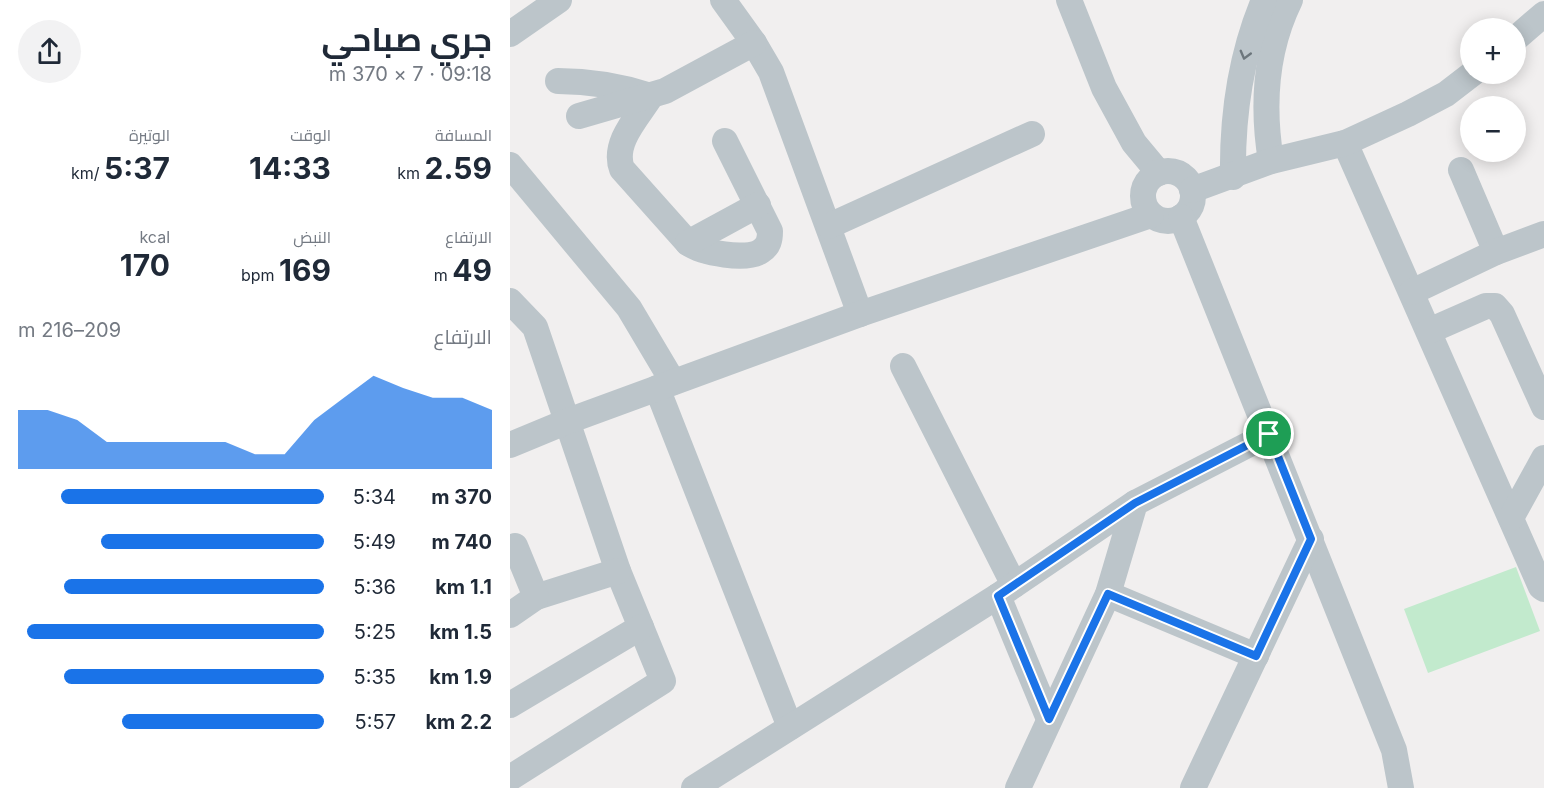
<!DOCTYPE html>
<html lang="ar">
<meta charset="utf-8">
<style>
:root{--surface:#fff;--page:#f2f2f3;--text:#1f2937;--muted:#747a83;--accent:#1a73e8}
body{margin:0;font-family:Inter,Cairo,sans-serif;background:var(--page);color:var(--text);direction:rtl;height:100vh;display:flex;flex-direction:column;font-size:22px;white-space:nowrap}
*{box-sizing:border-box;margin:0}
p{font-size:20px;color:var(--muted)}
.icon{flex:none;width:33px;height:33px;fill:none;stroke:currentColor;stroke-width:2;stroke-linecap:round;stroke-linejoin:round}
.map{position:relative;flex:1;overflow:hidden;direction:ltr}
.details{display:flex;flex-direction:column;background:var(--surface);width:510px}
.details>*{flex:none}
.buttons{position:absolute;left:950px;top:18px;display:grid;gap:12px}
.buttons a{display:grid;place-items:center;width:66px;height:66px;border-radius:50%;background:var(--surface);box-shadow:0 3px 15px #0003;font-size:30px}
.pin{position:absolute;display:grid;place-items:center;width:51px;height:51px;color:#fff;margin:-26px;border:3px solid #fff;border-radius:50%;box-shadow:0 2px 6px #0007}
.round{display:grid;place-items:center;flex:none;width:63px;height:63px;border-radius:32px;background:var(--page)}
.summary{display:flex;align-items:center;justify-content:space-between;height:102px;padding:0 18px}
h1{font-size:33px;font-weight:700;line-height:45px}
.figures{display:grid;grid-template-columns:repeat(3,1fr);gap:9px;height:102px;padding:6px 18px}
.figures div{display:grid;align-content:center}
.figures b{font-size:30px;font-weight:700}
.figures small{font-size:16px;font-weight:400}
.figures p{font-size:16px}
.chart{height:168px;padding:12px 18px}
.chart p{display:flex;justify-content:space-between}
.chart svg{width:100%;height:108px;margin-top:6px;fill:var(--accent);opacity:.7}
ul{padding:0 18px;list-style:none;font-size:20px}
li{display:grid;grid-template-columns:96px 72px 1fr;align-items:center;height:45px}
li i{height:15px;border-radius:8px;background:var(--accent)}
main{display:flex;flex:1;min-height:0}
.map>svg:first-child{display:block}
</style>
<main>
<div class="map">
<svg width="1034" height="788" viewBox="0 0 1034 788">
<rect width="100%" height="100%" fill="#f1efef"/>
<!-- green -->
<path fill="#c2eacd" d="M 1006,567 L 1030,631 L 918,673 L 894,609 Z"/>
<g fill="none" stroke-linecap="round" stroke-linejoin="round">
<!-- minor -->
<g stroke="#bcc5ca" stroke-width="26">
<path d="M 213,0 L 244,43 L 261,72 L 350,314"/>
<path d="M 559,0 L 594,88 L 624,143 L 649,173"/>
<path d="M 0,34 L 49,0"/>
<path d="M 1005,39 L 1034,14"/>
<path d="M 48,81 C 81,81 110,86 141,96 C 128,117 102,143 112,169 L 178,243 C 192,253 237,261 251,251 C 259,246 260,239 260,231 L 215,141"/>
<path d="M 69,116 L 155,91 L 244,43"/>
<path d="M 835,143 L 1031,587 L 1034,589"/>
<path d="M 761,161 C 752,106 755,51 780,0"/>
<path d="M 0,165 L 119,308 L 163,382"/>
<path d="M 951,170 L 986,252"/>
<circle cx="658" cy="196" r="25"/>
<path d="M 723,177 C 722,115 730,57 754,0"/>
<path d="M 682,190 L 761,161 L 835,143 L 898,114 L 936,94 L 962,74"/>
<path d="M 671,217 L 884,750 L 891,788"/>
<path d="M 319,226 L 522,134"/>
<path d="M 178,243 L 248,205"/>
<path d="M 902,292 L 986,252 L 1034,234"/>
<path d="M 0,301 L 25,327 L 108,571 L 153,681 L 0,778"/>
<path d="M 919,331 L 976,306 L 985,306 L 992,314 L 1034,407"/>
<path d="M 393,366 L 504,585"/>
<path d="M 147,388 L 280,727"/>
<path d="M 0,445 L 58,421 L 350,314 L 641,215"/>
<path d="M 1001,518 L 1034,458"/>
<path d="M 598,594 L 746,656"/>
<path d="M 488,596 L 539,719"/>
<path d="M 26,597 L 108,571"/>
<path d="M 0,615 L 26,597 L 5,546"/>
<path d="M 0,705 L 131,627"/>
<path d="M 184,788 L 488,596 L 625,503"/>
<path d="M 508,788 L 598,594 L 625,503 L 759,434"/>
<path d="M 683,788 L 801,539"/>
</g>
</g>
<!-- one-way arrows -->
<defs><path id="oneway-chevron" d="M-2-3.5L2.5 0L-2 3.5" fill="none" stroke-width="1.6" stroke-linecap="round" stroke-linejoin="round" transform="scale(1.5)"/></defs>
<use stroke="#6c767c" href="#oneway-chevron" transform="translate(735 55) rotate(105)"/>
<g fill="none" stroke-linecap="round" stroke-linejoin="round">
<defs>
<path id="route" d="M 759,434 L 801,539 L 746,656 L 598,594 L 539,719 L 488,596 L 625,503 Z"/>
</defs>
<!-- route casing -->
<use href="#route" stroke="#fff" stroke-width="12"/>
<!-- route -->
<use href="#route" stroke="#1a73e8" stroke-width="8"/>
</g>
</svg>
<div class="buttons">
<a>+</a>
<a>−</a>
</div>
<div class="pin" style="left:759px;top:434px;background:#1e9e55"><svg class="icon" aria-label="arrive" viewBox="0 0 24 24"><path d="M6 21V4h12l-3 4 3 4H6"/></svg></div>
</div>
<section class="details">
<div class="summary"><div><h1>جري صباحي</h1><p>09:18 · 7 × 370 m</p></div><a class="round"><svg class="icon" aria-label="share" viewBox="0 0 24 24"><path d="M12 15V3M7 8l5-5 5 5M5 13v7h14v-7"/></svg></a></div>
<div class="figures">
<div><p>المسافة</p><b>2.59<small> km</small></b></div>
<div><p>الوقت</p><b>14:33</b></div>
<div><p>الوتيرة</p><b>5:37<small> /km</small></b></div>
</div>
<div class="figures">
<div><p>الارتفاع</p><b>49<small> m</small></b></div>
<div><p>النبض</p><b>169<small> bpm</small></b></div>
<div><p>kcal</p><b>170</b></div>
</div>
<div class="chart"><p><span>الارتفاع</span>209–216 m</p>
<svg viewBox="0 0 160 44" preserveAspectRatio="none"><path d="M0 44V20L10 20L20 24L30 33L40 33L50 33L60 33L70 33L80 38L90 38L100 24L110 15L120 6L130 11L140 15L150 15L160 20V44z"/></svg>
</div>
<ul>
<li><b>370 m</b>5:34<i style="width:86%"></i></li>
<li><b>740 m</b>5:49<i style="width:73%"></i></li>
<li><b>1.1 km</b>5:36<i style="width:85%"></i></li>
<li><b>1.5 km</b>5:25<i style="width:97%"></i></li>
<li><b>1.9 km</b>5:35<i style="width:85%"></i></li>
<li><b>2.2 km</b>5:57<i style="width:66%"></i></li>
</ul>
</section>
</main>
